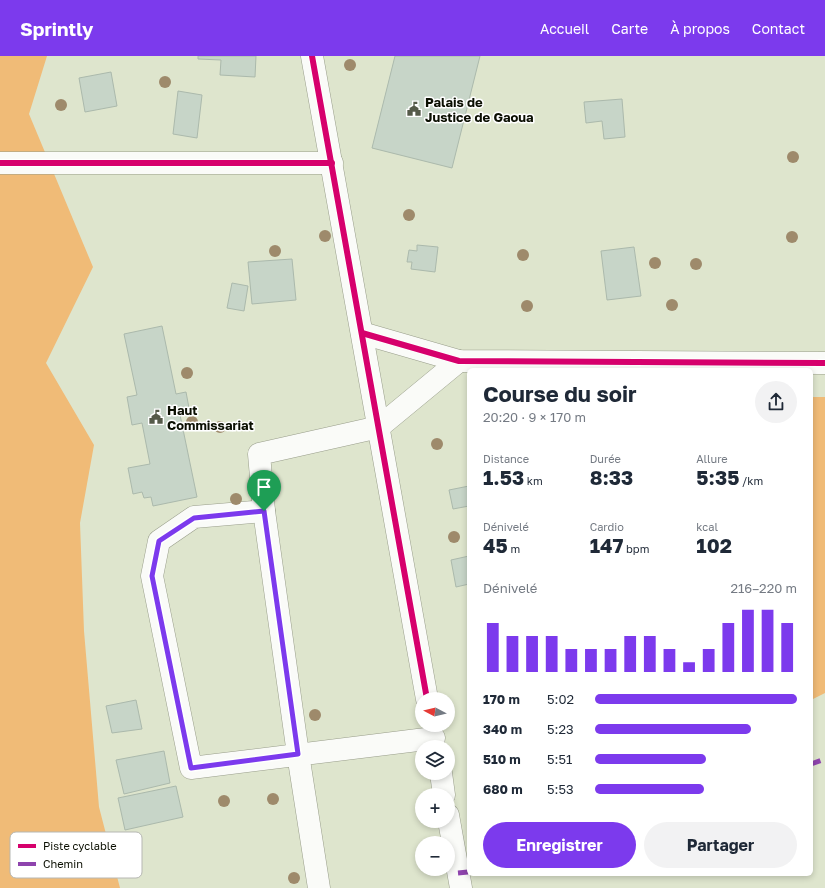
<!DOCTYPE html>
<html lang="fr">
<meta charset="utf-8">
<style>
:root{--surface:#fff;--page:#f2f2f3;--text:#1f2937;--muted:#747a83;--accent:#7c3aed}
body{margin:0;font-family:"Golos Text",sans-serif;background:var(--page);color:var(--text);height:100vh;display:flex;flex-direction:column;font-size:15px;white-space:nowrap}
*{box-sizing:border-box;margin:0}
p{font-size:13px;color:var(--muted)}
.icon{flex:none;width:22px;height:22px;fill:none;stroke:currentColor;stroke-width:2;stroke-linecap:round;stroke-linejoin:round}
.map{position:relative;flex:1;overflow:hidden}
.side{position:absolute;left:467px;top:312px;width:346px;height:508px;display:flex;flex-direction:column;background:var(--surface);border-radius:6px;box-shadow:0 2px 6px #0003}
.side>*{flex:none}
.needle{width:26px;rotate:277deg}
.buttons{position:absolute;left:415px;top:636px;display:grid;gap:8px}
.buttons a{display:grid;place-items:center;width:40px;height:40px;border-radius:50%;background:var(--surface);box-shadow:0 2px 6px #0003;font-size:20px}
.pin{position:absolute;display:grid;place-items:center;width:34px;height:34px;color:#fff;margin:-41px -17px;border-radius:50% 50% 50% 0;rotate:-45deg;box-shadow:0 0 4px #0007}
.pin .icon{rotate:45deg}
.round{display:grid;place-items:center;flex:none;width:42px;height:42px;border-radius:21px;background:var(--page)}
.summary{display:flex;align-items:center;justify-content:space-between;height:68px;padding:0 16px}
h1{font-size:22px;font-weight:700;line-height:30px}
.metrics{display:grid;grid-template-columns:repeat(3,1fr);gap:6px;height:68px;padding:4px 16px}
.metrics div{display:grid;align-content:center}
.metrics b{font-size:20px;font-weight:700}
.metrics small{font-size:11px;font-weight:400}
.metrics p{font-size:11px}
.chart{height:112px;padding:8px 16px}
.chart p{display:flex;justify-content:space-between}
.chart svg{width:100%;height:72px;margin-top:4px;stroke:var(--accent);stroke-width:6}
.cta{display:flex;gap:8px;margin-top:auto;padding:8px 16px}
.cta a{flex:1;height:46px;border-radius:24px;background:var(--accent);color:#fff;font-size:16px;font-weight:700;line-height:46px;text-align:center}
.cta a+a{background:var(--page);color:var(--text)}
ul{padding:0 16px;list-style:none;font-size:13px}
li{display:grid;grid-template-columns:64px 48px 1fr;align-items:center;height:30px}
li i{height:10px;border-radius:5px;background:var(--accent)}
header{display:flex;align-items:center;gap:24px;box-sizing:border-box;height:56px;padding:0 20px;background:var(--accent);color:#fff}
header strong{font-size:19px}
nav{display:flex;gap:22px;margin-inline-start:auto;font-size:14px}
.map>svg:first-child{display:block}
</style>
<header>
<strong>Sprintly</strong>
<nav><a>Accueil</a><a>Carte</a><a>À propos</a><a>Contact</a></nav>
</header>
<div class="map">
<svg width="825" height="832" viewBox="0 0 825 832">
<rect width="100%" height="100%" fill="#dee5cd"/>
<!-- forest -->
<g fill="#f0bb77">
<path d="M 0,0 L 47,0 L 29,58 L 93,211 L 46,307 L 94,389 L 80,467 L 84,575 L 99,751 L 120,832 L 0,832 Z"/>
<path d="M 811,341 L 825,341 L 825,637 L 811,644 Z"/>
</g>
<!-- building -->
<g fill="#c7d5c8" stroke="#abb9ac">
<path d="M 198,0 L 256,0 L 255,21 L 220,19 L 221,4 L 198,3 Z"/>
<path d="M 395,0 L 480,0 L 452,112 L 372,92 Z"/>
<path d="M 111,16 L 117,50 L 85,56 L 79,22 Z"/>
<path d="M 178,35 L 202,39 L 197,82 L 173,78 Z"/>
<path d="M 622,43 L 625,81 L 604,83 L 602,65 L 586,67 L 584,46 Z"/>
<path d="M 417,189 L 438,191 L 435,216 L 411,213 L 412,206 L 407,206 L 409,194 L 417,195 Z"/>
<path d="M 634,191 L 641,240 L 607,244 L 601,195 Z"/>
<path d="M 292,203 L 296,244 L 252,248 L 248,206 Z"/>
<path d="M 232,227 L 248,230 L 244,255 L 227,252 Z"/>
<path d="M 162,270 L 176,338 L 186,336 L 189,352 L 179,354 L 197,441 L 153,450 L 151,441 L 144,442 L 142,436 L 133,438 L 128,412 L 150,408 L 142,367 L 132,369 L 127,341 L 137,339 L 124,278 Z"/>
<path d="M 469,430 L 469,450 L 453,453 L 449,434 Z"/>
<path d="M 469,500 L 469,528 L 456,531 L 451,504 Z"/>
<path d="M 136,644 L 142,673 L 112,677 L 106,650 Z"/>
<path d="M 164,695 L 170,727 L 124,738 L 116,704 Z"/>
<path d="M 176,730 L 183,761 L 125,774 L 118,742 Z"/>
</g>
<g fill="none" stroke-linecap="round" stroke-linejoin="round">
<defs>
<g id="minor">
<path d="M 312,0 L 427,643"/>
<path d="M 0,107 L 332,107"/>
<path d="M 362,277 L 459,305 L 825,307"/>
<path d="M 264,455 L 194,461 L 159,485 L 152,520 L 191,712 L 434,682"/>
<path d="M 441,717 L 444,739"/>
<path d="M 448,759 L 461,832"/>
<path d="M 319,832 L 298,698 L 264,455 L 259,398 L 379,371 L 459,305"/>
</g>
</defs>
<!-- minor casing -->
<use href="#minor" stroke="#989d8a" stroke-width="23"/>
<!-- minor -->
<use href="#minor" stroke="#fafbf8" stroke-width="22"/>
<!-- quiet -->
<g stroke="#8e44ad" stroke-width="5" stroke-dasharray="10 5" stroke-linecap="butt">
<path d="M 811,708 L 825,703"/>
<path d="M 458,817 L 469,816"/>
</g>
<defs>
<g id="cycleway">
<path d="M 312,0 L 427,643"/>
<path d="M 0,107 L 332,107"/>
<path d="M 362,277 L 459,305 L 825,307"/>
</g>
</defs>
<!-- cycleway casing -->
<use href="#cycleway" stroke="#fff" stroke-width="8"/>
<!-- cycleway -->
<use href="#cycleway" stroke="#d6006c" stroke-width="6"/>
</g>
<!-- trees -->
<g fill="#9e8a6b">
<circle cx="350" cy="9" r="6"/>
<circle cx="165" cy="26" r="6"/>
<circle cx="61" cy="49" r="6"/>
<circle cx="793" cy="101" r="6"/>
<circle cx="409" cy="159" r="6"/>
<circle cx="325" cy="180" r="6"/>
<circle cx="792" cy="181" r="6"/>
<circle cx="275" cy="195" r="6"/>
<circle cx="523" cy="199" r="6"/>
<circle cx="655" cy="207" r="6"/>
<circle cx="696" cy="208" r="6"/>
<circle cx="672" cy="249" r="6"/>
<circle cx="527" cy="250" r="6"/>
<circle cx="187" cy="317" r="6"/>
<circle cx="192" cy="366" r="6"/>
<circle cx="220" cy="371" r="6"/>
<circle cx="437" cy="388" r="6"/>
<circle cx="236" cy="443" r="6"/>
<circle cx="454" cy="481" r="6"/>
<circle cx="315" cy="659" r="6"/>
<circle cx="273" cy="743" r="6"/>
<circle cx="224" cy="745" r="6"/>
<circle cx="294" cy="822" r="6"/>
</g>
<g fill="none" stroke-linecap="round" stroke-linejoin="round">
<defs>
<path id="route" d="M 264,455 L 298,698 L 191,712 L 152,520 L 159,485 L 194,462 Z"/>
</defs>
<!-- route casing -->
<use href="#route" stroke="#fff" stroke-width="8"/>
<!-- route -->
<use href="#route" stroke="#7c3aed" stroke-width="5"/>
</g>
<!-- icons -->
<defs>
<symbol id="civic-bare" viewBox="-9 -9 18 18"><path d="M-.6-6.5H3V-4.5H.6V-3L4-1V1h2V6H-6V1h2V-1L-.6-3ZM-1.2 2.5V6h2.4V2.5Z" fill="#555a49" stroke="#fff" stroke-width="2.5" paint-order="stroke"/></symbol>
</defs>
<g fill-rule="evenodd">
<use href="#civic-bare" x="404" y="43" width="20" height="20"/>
<use href="#civic-bare" x="146" y="351" width="20" height="20"/>
</g>
<g text-anchor="middle" stroke-width="3" stroke-linejoin="round" paint-order="stroke">
<!-- poi labels -->
<g font-size="13" font-weight="bold" fill="#0b0f02" stroke="#fff" text-anchor="start">
<text x="425" y="51">Palais de<tspan x="425" dy="15">Justice de Gaoua</tspan></text>
<text x="167" y="359">Haut<tspan x="167" dy="15">Commissariat</tspan></text>
</g>
</g>
<!-- legend -->
<rect x="10" y="776" width="132" height="46" rx="6" fill="#fff" stroke="#b6b7b3" stroke-width="1"/>
<rect x="18" y="788" width="18" height="4" fill="#d6006c"/>
<rect x="18" y="806" width="18" height="4" fill="#8e44ad"/>
<g font-size="11" fill="#0b0f02">
<text x="43" y="794">Piste cyclable</text>
<text x="43" y="812">Chemin</text>
</g>
</svg>
<div class="buttons">
<a><svg class="needle" viewBox="-14 -14 28 28"><path d="M0-13l5 13h-10z" fill="#e53935"/><path d="M0 13l5-13h-10z" fill="#747a83"/></svg></a>
<a><svg class="icon" aria-label="layers" viewBox="0 0 24 24"><path d="M12 4l9 5-9 5-9-5zM3 14l9 5 9-5"/></svg></a>
<a>+</a>
<a>−</a>
</div>
<div class="pin" style="left:264px;top:455px;background:#1e9e55"><svg class="icon" aria-label="arrive" viewBox="0 0 24 24"><path d="M6 21V4h12l-3 4 3 4H6"/></svg></div>
<section class="side">
<div class="summary"><div><h1>Course du soir</h1><p>20:20 · 9 × 170 m</p></div><a class="round"><svg class="icon" aria-label="share" viewBox="0 0 24 24"><path d="M12 15V3M7 8l5-5 5 5M5 13v7h14v-7"/></svg></a></div>
<div class="metrics">
<div><p>Distance</p><b>1.53<small> km</small></b></div>
<div><p>Durée</p><b>8:33</b></div>
<div><p>Allure</p><b>5:35<small> /km</small></b></div>
</div>
<div class="metrics">
<div><p>Dénivelé</p><b>45<small> m</small></b></div>
<div><p>Cardio</p><b>147<small> bpm</small></b></div>
<div><p>kcal</p><b>102</b></div>
</div>
<div class="chart"><p><span>Dénivelé</span>216–220 m</p>
<svg viewBox="0 0 160 44" preserveAspectRatio="none"><path d="M5 44V14M15 44V22M25 44V22M35 44V22M45 44V30M55 44V30M65 44V30M75 44V22M85 44V22M95 44V30M105 44V38M115 44V30M125 44V14M135 44V6M145 44V6M155 44V14"/></svg>
</div>
<ul>
<li><b>170 m</b>5:02<i style="width:100%"></i></li>
<li><b>340 m</b>5:23<i style="width:77%"></i></li>
<li><b>510 m</b>5:51<i style="width:55%"></i></li>
<li><b>680 m</b>5:53<i style="width:54%"></i></li>
</ul>
<div class="cta"><a>Enregistrer</a><a>Partager</a></div>
</section>
</div>
